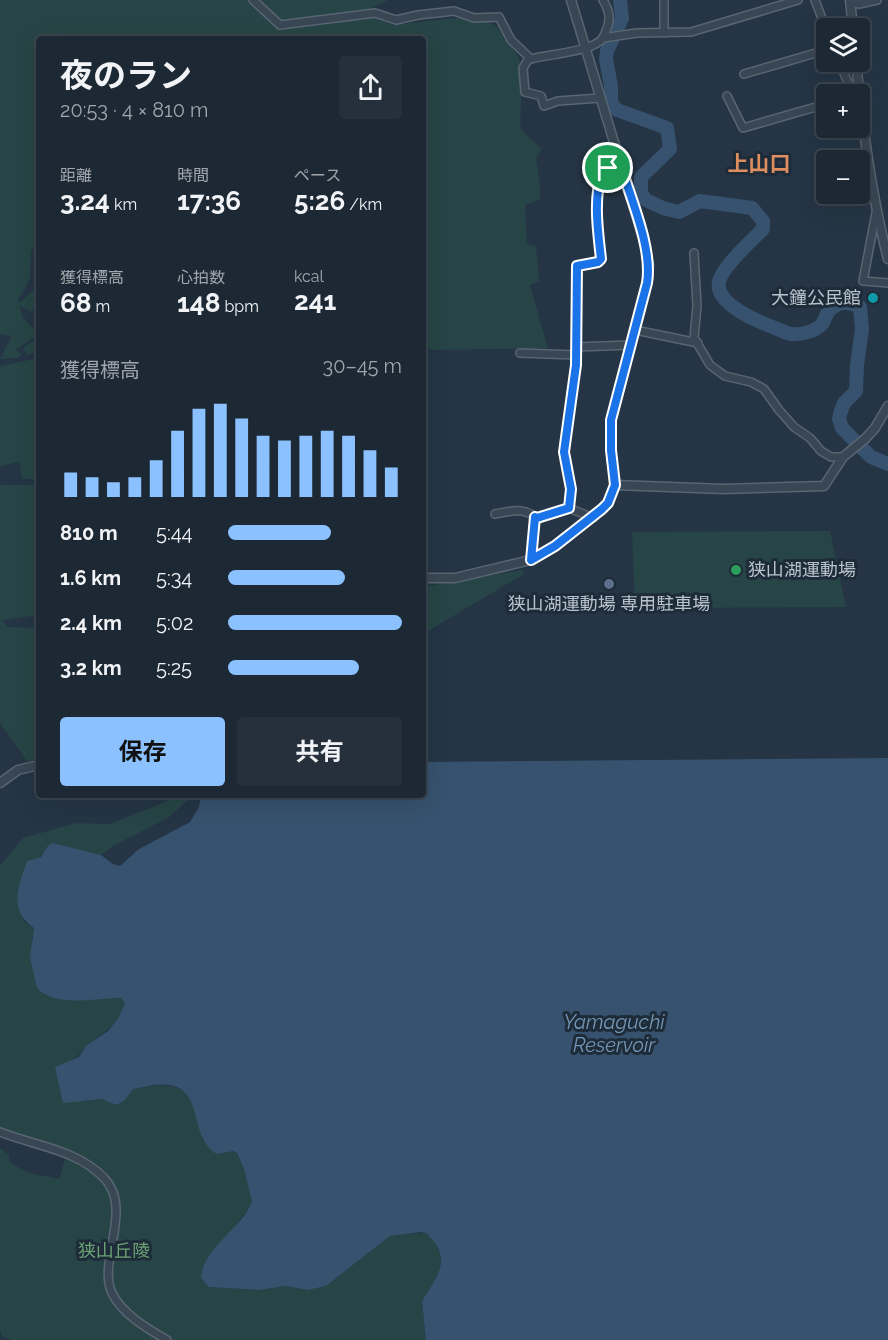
<!DOCTYPE html>
<html lang="ja">
<meta charset="utf-8">
<style>
:root{--surface:#1c2834;--page:#25303c;--text:#f1f3f6;--muted:#a0a6ac;--line:#3a444f;--accent:#8bc1ff}
body{margin:0;font-family:Raleway,"Noto Sans JP",sans-serif;background:var(--page);color:var(--text);height:100vh;display:flex;flex-direction:column;font-size:22px;white-space:nowrap}
*{box-sizing:border-box;margin:0}
p{font-size:20px;color:var(--muted)}
.icon{flex:none;width:33px;height:33px;fill:none;stroke:currentColor;stroke-width:2;stroke-linecap:round;stroke-linejoin:round}
.map{position:relative;flex:1;overflow:hidden}
.side{position:absolute;left:36px;top:36px;width:390px;height:762px;display:flex;flex-direction:column;background:var(--surface);border-radius:6px;box-shadow:0 6px 24px #0002,0 0 0 2px var(--line)}
.side>*{flex:none}
.buttons{position:absolute;left:816px;top:18px;display:grid;gap:12px}
.buttons a{display:grid;place-items:center;width:54px;height:54px;border-radius:6px;background:var(--surface);box-shadow:0 6px 24px #0002,0 0 0 2px var(--line);font-size:30px}
.pin{position:absolute;display:grid;place-items:center;width:51px;height:51px;color:#fff;margin:-26px;border:3px solid #fff;border-radius:50%;box-shadow:0 2px 6px #0007}
.round{display:grid;place-items:center;flex:none;width:63px;height:63px;border-radius:6px;background:var(--page)}
.head{display:flex;align-items:center;justify-content:space-between;height:102px;padding:0 24px}
h1{font-size:33px;font-weight:700;line-height:45px}
.stats{display:grid;grid-template-columns:repeat(3,1fr);gap:9px;height:102px;padding:6px 24px}
.stats div{display:grid;align-content:center}
.stats b{font-size:26px;font-weight:700}
.stats small{font-size:16px;font-weight:400}
.stats p{font-size:16px}
.chart{height:168px;padding:12px 24px}
.chart p{display:flex;justify-content:space-between}
.chart svg{width:100%;height:108px;margin-top:6px;stroke:var(--accent);stroke-width:6}
.button{display:flex;gap:12px;margin-top:auto;padding:12px 24px}
.button a{flex:1;height:69px;border-radius:6px;background:var(--accent);color:#111;font-size:24px;font-weight:700;line-height:69px;text-align:center}
.button a+a{background:var(--page);color:var(--text)}
ul{padding:0 24px;list-style:none;font-size:20px}
li{display:grid;grid-template-columns:96px 72px 1fr;align-items:center;height:45px}
li i{height:15px;border-radius:8px;background:var(--accent)}
.map>svg:first-child{display:block}
</style>
<div class="map">
<svg width="888" height="1340" viewBox="0 0 888 1340">
<rect width="100%" height="100%" fill="#253545"/>
<!-- green -->
<g fill="#274546">
<path d="M 0,0 L 388,0 L 370,9 L 373,17 L 392,25 L 457,18 C 468,22 480,19 490,23 C 499,26 501,33 505,40 C 509,45 514,50 517,55 C 527,74 518,107 521,130 L 542,149 L 536,158 L 540,185 L 540,199 L 525,205 L 527,244 L 536,246 L 539,281 L 530,285 L 548,348 L 432,350 L 423,345 L 423,39 L 39,39 L 39,239 L 31,251 L 30,279 L 18,300 L 19,303 L 34,290 L 39,296 L 39,304 L 31,312 L 20,306 L 22,316 L 38,334 L 16,350 L 22,355 L 18,358 L 0,359 L 12,336 L 0,334 Z"/>
<path d="M 39,336 L 39,350 L 28,355 L 23,350 C 26,343 35,342 39,336 Z"/>
<path d="M 39,358 L 39,615 L 3,620 L 6,627 L 39,628 L 39,760 L 27,761 L 0,723 L 0,485 L 37,485 L 36,479 L 22,479 L 20,462 L 0,466 L 0,366 Z"/>
<path d="M 830,531 L 846,607 L 635,608 L 632,532 Z"/>
<path d="M 522,570 L 524,574 L 423,634 L 423,587 Z"/>
<path d="M 173,795 L 193,795 L 168,818 L 113,846 L 101,855 L 53,843 L 37,860 L 23,921 L 34,928 L 32,939 L 65,1000 L 121,998 L 125,1003 C 120,1028 103,1030 88,1045 C 81,1051 79,1057 71,1061 L 81,1101 L 103,1099 L 113,1104 L 118,1104 L 125,1099 L 133,1089 C 155,1086 184,1078 194,1106 C 199,1118 198,1130 204,1142 L 237,1153 L 244,1169 L 252,1201 L 250,1207 L 240,1220 L 209,1287 L 259,1290 L 286,1286 L 308,1290 L 326,1286 L 390,1236 L 396,1234 L 426,1233 C 454,1259 437,1275 422,1301 L 426,1340 L 12,1340 L 2,1336 L 0,1330 L 0,1148 L 9,1155 L 9,1162 L 29,1173 L 59,1179 L 66,1156 L 4,1132 L 0,1128 L 0,866 L 23,838 L 76,823 L 110,824 L 165,802 Z"/>
</g>
<!-- water -->
<path fill="#37526e" d="M 888,758 L 888,1340 L 426,1340 L 422,1301 C 437,1276 454,1259 426,1233 L 421,1232 L 390,1236 L 326,1286 L 308,1290 L 286,1286 L 259,1290 L 209,1287 L 201,1278 C 204,1245 242,1230 252,1201 L 244,1169 L 237,1153 L 233,1151 L 217,1154 C 188,1137 205,1092 170,1085 C 158,1083 144,1087 133,1089 L 125,1100 L 118,1104 L 113,1104 L 102,1099 L 63,1103 L 55,1067 L 79,1057 L 87,1045 L 108,1031 L 118,1019 L 125,1003 L 121,998 C 94,998 57,1008 37,988 L 30,958 L 34,928 C 8,910 18,887 27,861 L 41,857 L 48,846 L 53,843 L 101,855 L 113,864 L 120,866 L 139,849 L 190,822 L 198,809 L 202,795 L 423,795 L 423,762 Z"/>
<g fill="none" stroke-linecap="round" stroke-linejoin="round">
<!-- river -->
<path stroke="#37526e" stroke-width="14" d="M 620,0 L 622,18 L 607,51 L 606,59 L 611,86 L 611,103 L 617,110 L 667,128 L 670,149 L 641,177 L 641,193 L 646,200 L 663,208 L 679,212 L 700,201 L 752,208 L 763,221 L 763,229 C 752,240 721,268 719,282 C 714,308 773,327 790,334 C 800,335 815,332 822,324 C 825,320 826,314 829,311 C 837,301 850,301 860,307 L 862,329 L 857,365 L 856,391 L 844,403 L 840,414 L 839,419 L 842,428 L 871,457 L 888,464"/>
<defs>
<g id="minor">
<path d="M 253,0 L 280,25 L 375,13 L 396,20 L 418,15 L 454,11 L 474,18 L 499,17 L 511,40 L 531,59 C 548,54 593,52 603,38 L 637,33 L 691,32 L 798,0"/>
<path d="M 664,0 L 664,33"/>
<path d="M 815,0 L 826,29"/>
<path d="M 850,2 L 859,4 L 877,0"/>
<path d="M 603,38 C 610,23 612,15 603,0"/>
<path d="M 529,58 L 523,68 L 525,92 L 541,96 L 544,106 L 558,101 L 600,98"/>
<path d="M 839,62 L 853,94"/>
<path d="M 744,74 L 826,50"/>
<path d="M 727,96 L 743,128 L 826,104"/>
<path d="M 876,213 L 863,281 L 888,283"/>
<path d="M 694,253 L 697,306 L 694,338 L 710,365 L 725,376 L 751,382 L 764,389 L 779,410 L 794,427 L 810,438 L 821,451 L 831,457 L 843,457"/>
<path d="M 635,330 L 698,343"/>
<path d="M 576,347 L 631,345"/>
<path d="M 520,353 L 576,355"/>
<path d="M 569,508 L 571,489 L 564,452 L 576,365 L 577,265 L 598,262 L 601,259 C 598,231 593,200 602,172 L 620,163"/>
<path d="M 495,514 C 511,511 523,507 537,518 L 569,508 L 593,518"/>
<path d="M 531,560 L 535,517"/>
<path d="M 0,1132 C 35,1146 76,1149 104,1178 C 134,1209 97,1262 112,1293 C 122,1314 148,1329 167,1340"/>
</g>
<g id="tertiary">
<path d="M 850,0 L 853,28"/>
<path d="M 856,62 C 863,128 871,194 888,259"/>
<path d="M 615,485 L 724,489 L 824,486 L 843,457 L 865,439 L 875,428 L 888,406"/>
<path d="M 423,578 L 455,578 L 531,560 L 555,546 L 602,509 L 608,503 L 615,485 L 611,450 L 611,421 L 647,283 L 649,265 L 646,248 L 571,0"/>
<path d="M 0,783 L 18,770 L 39,765"/>
</g>
</defs>
<!-- minor casing -->
<use href="#minor" stroke="#586572" stroke-width="10"/>
<!-- tertiary casing -->
<use href="#tertiary" stroke="#586572" stroke-width="11"/>
<!-- minor -->
<use href="#minor" stroke="#394754" stroke-width="7"/>
<!-- tertiary -->
<use href="#tertiary" stroke="#394754" stroke-width="8"/>
</g>
<g fill="none" stroke-linecap="round" stroke-linejoin="round">
<defs>
<path id="route" d="M 620,163 C 630,197 653,248 647,283 L 611,420 L 611,450 L 615,485 L 608,503 L 602,509 L 555,546 L 531,560 L 535,517 L 537,518 L 569,508 L 571,489 L 564,452 L 576,365 L 577,266 L 598,262 L 601,259 C 598,231 593,200 602,172 Z"/>
</defs>
<!-- route casing -->
<use href="#route" stroke="#fff" stroke-width="12"/>
<!-- route -->
<use href="#route" stroke="#1a73e8" stroke-width="8"/>
</g>
<!-- markers -->
<circle fill="#0f9aa8" stroke="#1e2c3a" stroke-width="2" cx="873" cy="298" r="6"/>
<circle fill="#2e9e5b" stroke="#1e2c3a" stroke-width="2" cx="736" cy="570" r="6"/>
<circle fill="#5c6f8a" stroke="#1e2c3a" stroke-width="2" cx="609" cy="584" r="6"/>
<g text-anchor="middle" stroke-width="6" stroke-linejoin="round" paint-order="stroke">
<!-- poi labels -->
<g font-size="18" fill="#b7c2ce" stroke="#1e2c3a" text-anchor="end">
<text x="861" y="304">大鐘公民館</text>
<text x="748" y="576" text-anchor="start">狭山湖運動場</text>
<text x="609" y="610" text-anchor="middle">狭山湖運動場 専用駐車場</text>
</g>
<!-- park labels -->
<g font-size="18" fill="#6ca174" stroke="#1e2c3a">
<text x="114" y="1257">狭山丘陵</text>
</g>
<!-- water labels -->
<g font-size="20" font-style="italic" fill="#7495b4" stroke="#1e2c3a">
<text x="614" y="1029">Yamaguchi<tspan x="614" dy="23">Reservoir</tspan></text>
</g>
<!-- quarter labels -->
<g font-size="21" font-weight="bold" fill="#df8e60" stroke="#1e2c3a">
<text x="759" y="171">上山口</text>
</g>
</g>
</svg>
<div class="buttons">
<a><svg class="icon" aria-label="layers" viewBox="0 0 24 24"><path d="M12 4l9 5-9 5-9-5zM3 14l9 5 9-5"/></svg></a>
<a>+</a>
<a>−</a>
</div>
<div class="pin" style="left:608px;top:168px;background:#1e9e55"><svg class="icon" aria-label="arrive" viewBox="0 0 24 24"><path d="M6 21V4h12l-3 4 3 4H6"/></svg></div>
<section class="side">
<div class="head"><div><h1>夜のラン</h1><p>20:53 · 4 × 810 m</p></div><a class="round"><svg class="icon" aria-label="share" viewBox="0 0 24 24"><path d="M12 15V3M7 8l5-5 5 5M5 13v7h14v-7"/></svg></a></div>
<div class="stats">
<div><p>距離</p><b>3.24<small> km</small></b></div>
<div><p>時間</p><b>17:36</b></div>
<div><p>ペース</p><b>5:26<small> /km</small></b></div>
</div>
<div class="stats">
<div><p>獲得標高</p><b>68<small> m</small></b></div>
<div><p>心拍数</p><b>148<small> bpm</small></b></div>
<div><p>kcal</p><b>241</b></div>
</div>
<div class="chart"><p><span>獲得標高</span>30–45 m</p>
<svg viewBox="0 0 160 44" preserveAspectRatio="none"><path d="M5 44V34M15 44V36M25 44V38M35 44V36M45 44V29M55 44V17M65 44V8M75 44V6M85 44V12M95 44V19M105 44V21M115 44V19M125 44V17M135 44V19M145 44V25M155 44V32"/></svg>
</div>
<ul>
<li><b>810 m</b>5:44<i style="width:59%"></i></li>
<li><b>1.6 km</b>5:34<i style="width:67%"></i></li>
<li><b>2.4 km</b>5:02<i style="width:100%"></i></li>
<li><b>3.2 km</b>5:25<i style="width:75%"></i></li>
</ul>
<div class="button"><a>保存</a><a>共有</a></div>
</section>
</div>
